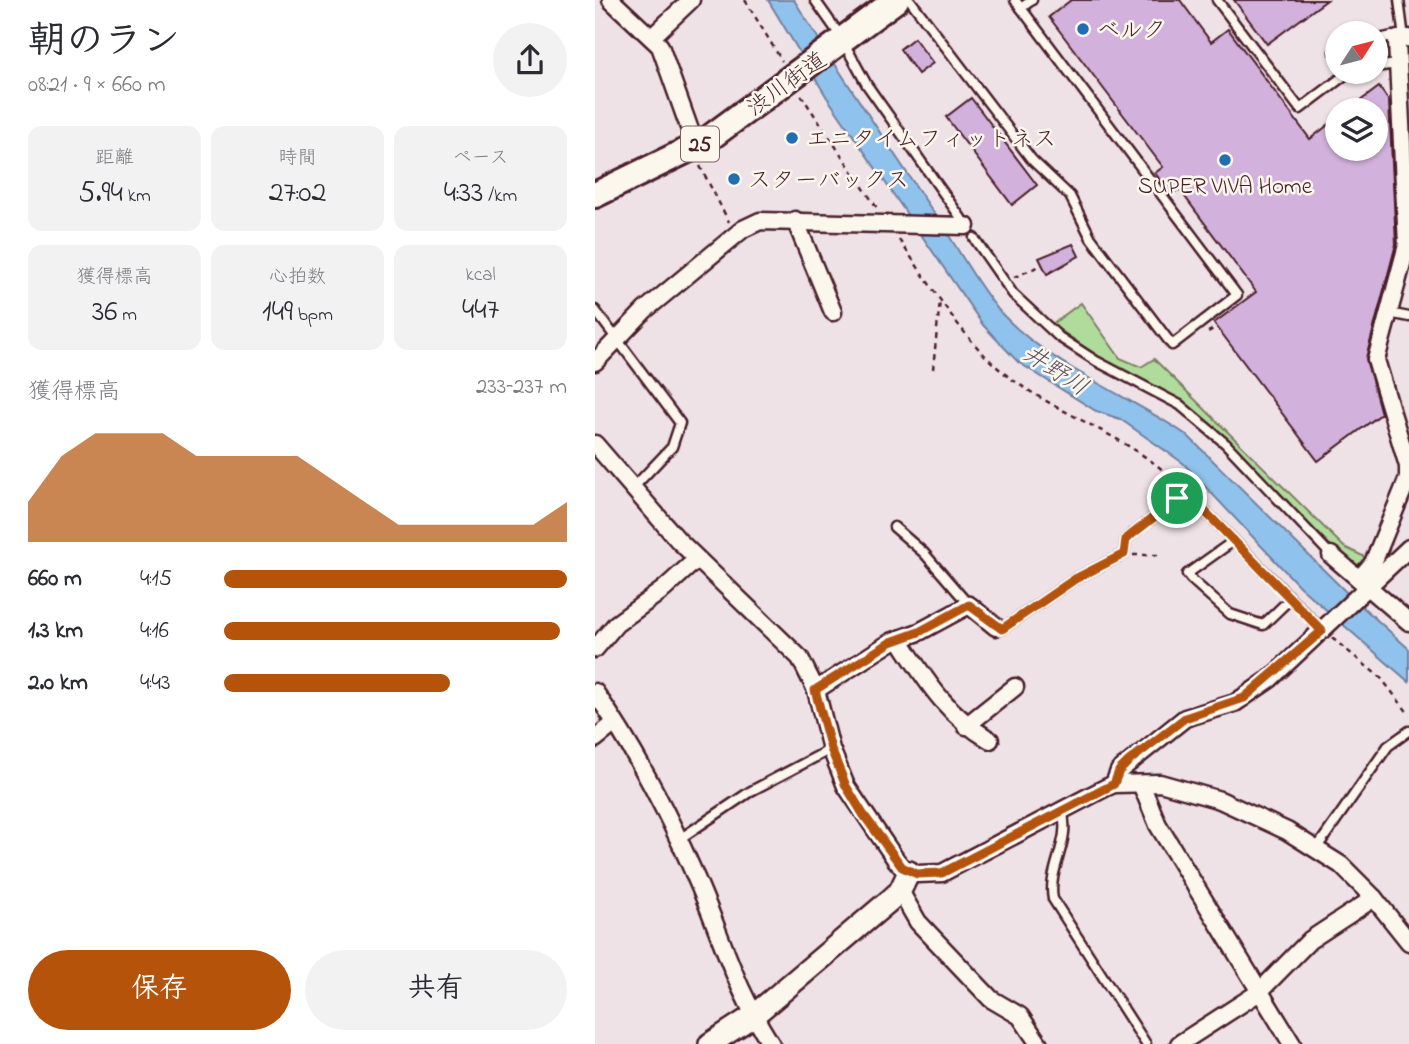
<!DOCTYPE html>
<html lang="ja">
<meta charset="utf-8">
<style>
:root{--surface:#fff;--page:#f2f2f3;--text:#2b2b33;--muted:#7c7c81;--accent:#b45309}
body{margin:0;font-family:"Indie Flower","Klee One",sans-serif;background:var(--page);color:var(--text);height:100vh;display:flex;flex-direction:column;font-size:26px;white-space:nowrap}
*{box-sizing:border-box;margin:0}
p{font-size:23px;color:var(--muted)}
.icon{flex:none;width:38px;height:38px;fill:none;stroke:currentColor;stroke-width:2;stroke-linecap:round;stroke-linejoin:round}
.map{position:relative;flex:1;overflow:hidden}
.details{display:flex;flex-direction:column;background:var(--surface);width:595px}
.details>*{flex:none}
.needle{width:46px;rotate:54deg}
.buttons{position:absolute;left:730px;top:21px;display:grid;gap:14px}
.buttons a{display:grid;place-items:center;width:63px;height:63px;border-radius:50%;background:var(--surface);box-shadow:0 2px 5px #0004;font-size:35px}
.pin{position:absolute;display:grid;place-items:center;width:60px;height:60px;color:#fff;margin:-30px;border:4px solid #fff;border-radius:50%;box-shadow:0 2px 7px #0007}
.round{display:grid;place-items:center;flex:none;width:74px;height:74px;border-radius:37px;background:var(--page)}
.summary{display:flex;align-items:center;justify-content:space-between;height:119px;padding:0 28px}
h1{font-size:38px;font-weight:600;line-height:52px}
.metrics{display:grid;grid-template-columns:repeat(3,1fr);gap:10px;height:119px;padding:7px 28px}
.metrics div{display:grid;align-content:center;border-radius:14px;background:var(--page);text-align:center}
.metrics b{font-size:30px;font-weight:600}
.metrics small{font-size:19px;font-weight:400}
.metrics p{font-size:19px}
.chart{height:196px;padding:14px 28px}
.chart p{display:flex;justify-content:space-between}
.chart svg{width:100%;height:126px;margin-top:7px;fill:var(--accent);opacity:.7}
.primary-button{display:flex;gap:14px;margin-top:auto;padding:14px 28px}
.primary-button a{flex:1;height:80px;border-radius:42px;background:var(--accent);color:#fff;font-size:28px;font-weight:600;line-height:80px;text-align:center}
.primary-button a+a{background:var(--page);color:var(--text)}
ul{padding:0 28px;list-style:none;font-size:23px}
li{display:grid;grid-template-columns:112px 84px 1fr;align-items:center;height:52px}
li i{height:18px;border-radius:9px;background:var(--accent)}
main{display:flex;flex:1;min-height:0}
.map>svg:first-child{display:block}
</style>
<main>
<section class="details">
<div class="summary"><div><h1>朝のラン</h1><p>08:21 · 9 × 660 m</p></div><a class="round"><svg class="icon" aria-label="share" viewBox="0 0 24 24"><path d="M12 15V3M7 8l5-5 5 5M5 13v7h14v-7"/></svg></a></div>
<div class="metrics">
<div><p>距離</p><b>5.94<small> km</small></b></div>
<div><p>時間</p><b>27:02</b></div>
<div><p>ペース</p><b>4:33<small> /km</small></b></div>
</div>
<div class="metrics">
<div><p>獲得標高</p><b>36<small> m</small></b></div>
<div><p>心拍数</p><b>149<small> bpm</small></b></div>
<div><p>kcal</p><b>447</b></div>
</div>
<div class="chart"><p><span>獲得標高</span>233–237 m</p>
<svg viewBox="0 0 160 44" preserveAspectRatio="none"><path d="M0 44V30L10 14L20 6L30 6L40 6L50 14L60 14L70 14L80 14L90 22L100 30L110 38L120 38L130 38L140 38L150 38L160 30V44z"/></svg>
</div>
<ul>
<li><b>660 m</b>4:15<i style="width:100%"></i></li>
<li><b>1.3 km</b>4:16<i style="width:98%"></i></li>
<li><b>2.0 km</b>4:43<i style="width:66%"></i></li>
</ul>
<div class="primary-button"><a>保存</a><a>共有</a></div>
</section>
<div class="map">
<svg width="814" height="1044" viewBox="0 0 814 1044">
<rect width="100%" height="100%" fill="#efe2e7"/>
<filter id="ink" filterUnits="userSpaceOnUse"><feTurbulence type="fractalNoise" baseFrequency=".0143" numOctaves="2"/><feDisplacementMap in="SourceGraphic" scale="14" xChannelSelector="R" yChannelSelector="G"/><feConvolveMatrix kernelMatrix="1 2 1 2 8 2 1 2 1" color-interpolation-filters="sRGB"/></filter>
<g filter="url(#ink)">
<!-- green -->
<path fill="#afdc9b" stroke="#7c7e63" stroke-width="2" d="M 486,303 L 525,358 L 546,367 L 559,359 L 749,547 L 772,558 L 768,565 L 761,567 L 736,546 L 599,410 L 496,352 L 457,324 Z"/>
<!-- water -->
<path fill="#8fc2ec" stroke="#73819f" stroke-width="2" d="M 173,0 L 199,0 C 246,75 295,148 345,222 C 365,251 383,287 407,314 C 459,369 533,394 593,436 L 750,591 L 814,649 L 814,682 L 705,587 L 588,463 L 525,419 L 501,411 L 423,362 L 388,325 L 231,96 Z"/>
<!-- building -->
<g fill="#d2b1dc" stroke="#4a1f2b" stroke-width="2">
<path d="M 476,0 L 585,0 L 616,42 L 633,29 L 715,139 L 742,118 L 742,149 L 780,149 L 780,110 L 753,110 L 784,87 L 794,101 L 801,244 L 771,358 L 786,414 L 723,461 L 619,323 L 661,292 L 584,189 L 576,195 L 560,173 L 568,167 L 454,17 Z"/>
<path d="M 639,0 L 732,0 L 672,44 Z"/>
<path d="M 319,38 L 338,63 L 323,74 L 305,49 Z"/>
<path d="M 376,98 L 442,185 L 417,205 L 351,117 Z"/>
<path d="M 478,244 L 484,256 L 452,274 L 444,258 Z"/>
</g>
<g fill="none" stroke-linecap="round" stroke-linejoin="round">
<defs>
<g id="lane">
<path d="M 220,0 L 244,34 L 272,85 L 366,218"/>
<path d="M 315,0 L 437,160 L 475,196 L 496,238 L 577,345 L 642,295 L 420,0"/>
<path d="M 622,0 L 705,109 L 754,72"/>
<path d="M 804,0 L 809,38"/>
<path d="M 426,8 L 437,0"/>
<path d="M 780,40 L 797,36 L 803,39"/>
<path d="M 739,52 L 742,51"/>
<path d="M 780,67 L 802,64"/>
<path d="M 379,238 L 418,294 L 464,337 L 501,361 L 585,405 L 631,444 L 736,555"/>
<path d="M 0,310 L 85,423 L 77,447 L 39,487"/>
<path d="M 794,313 L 814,317"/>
<path d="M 299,527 L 329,553 L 374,605"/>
<path d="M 637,542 L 592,574 L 596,579 L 635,614 L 668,625 L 694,600"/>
<path d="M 401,627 L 407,629 L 480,579 L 529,554 L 531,539 L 591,492 L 727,630"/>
<path d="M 467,811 C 477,841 452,869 458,899 L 551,1044"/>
<path d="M 83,840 L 156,791 L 236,749"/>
<path d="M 721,849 L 793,746 L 814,731"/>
</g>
<g id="street">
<path d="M 16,0 L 65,46 L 101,147"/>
<path d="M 57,37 L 96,0"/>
<path d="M 200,220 L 238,312"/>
<path d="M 0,362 L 50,310 L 148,229 L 165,221 L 371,226"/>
<path d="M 0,444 L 83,540 L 205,658 L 221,690 L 236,749 L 251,786 L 301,860 L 307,867 L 322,874 L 347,873 L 510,788 L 519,784 L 565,783 L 625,800 L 692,831 L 746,865 L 779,898 L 814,942"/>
<path d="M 736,555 L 814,622"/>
<path d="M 764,579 L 778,563 L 813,478 L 813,466 L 781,360 L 812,245 L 802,42 L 803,39 L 814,38"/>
<path d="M 304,639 C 332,682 350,713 395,740"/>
<path d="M 0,649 L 21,624 L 69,589 L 102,559"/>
<path d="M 221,690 L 296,642 L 324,632 L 374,605 L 401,627"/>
<path d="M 0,692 C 46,758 84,835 114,909 C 134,960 146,997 176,1044"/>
<path d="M 371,726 L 420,687"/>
<path d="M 0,739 L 20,723"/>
<path d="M 519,784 L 524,771 L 590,718 L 640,703 L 675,679 L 814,548"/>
<path d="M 546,784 L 563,825 L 697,1044"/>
<path d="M 305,891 L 323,922 L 396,999 L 425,1016 L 444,1044"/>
<path d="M 584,1044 L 663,993 L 715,940 L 779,898"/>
</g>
<path id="secondary" d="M 115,1044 L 158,1016 L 294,901 L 305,891 L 314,872"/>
<path id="primary" d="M 0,195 L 109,142 L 301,0"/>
</defs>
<!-- lane casing -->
<use href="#lane" stroke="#4a1f2b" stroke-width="13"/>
<!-- street casing -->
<use href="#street" stroke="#4a1f2b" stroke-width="21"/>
<!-- secondary casing -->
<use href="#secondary" stroke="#4a1f2b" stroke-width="26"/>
<!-- primary casing -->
<use href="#primary" stroke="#4a1f2b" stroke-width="30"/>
<!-- path -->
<g stroke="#4a1f2b" stroke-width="2.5" stroke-dasharray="5 5" stroke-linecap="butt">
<path d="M 150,0 L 187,61"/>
<path d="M 206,95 L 282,208"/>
<path d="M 105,166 L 134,222"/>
<path d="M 304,240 C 338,287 370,345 418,380 C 471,418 538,438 584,485"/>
<path d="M 419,277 L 447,265"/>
<path d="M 613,332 L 622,327"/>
<path d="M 338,369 L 345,300"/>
<path d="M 538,555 L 566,555"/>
<path d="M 737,638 L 786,678 L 814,714"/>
</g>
<!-- lane -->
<use href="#lane" stroke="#fbf7ec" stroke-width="8"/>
<!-- street -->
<use href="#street" stroke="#fbf7ec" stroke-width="16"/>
<!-- secondary -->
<use href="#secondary" stroke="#fbf7ec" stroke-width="21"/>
<!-- primary -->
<use href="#primary" stroke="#fbf7ec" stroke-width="24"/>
</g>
</g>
<g fill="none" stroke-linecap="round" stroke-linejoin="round" filter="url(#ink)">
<defs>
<path id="route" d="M 591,492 L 727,631 L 649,698 L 590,718 L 534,761 L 524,771 L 519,784 L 347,873 L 322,874 L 307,867 L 268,814 L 251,786 L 236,749 L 220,690 L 296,642 L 324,632 L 374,605 L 407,629 L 480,579 L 529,554 L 531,539 Z"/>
</defs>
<!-- route casing -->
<use href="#route" stroke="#fff" stroke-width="14"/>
<!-- route -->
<use href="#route" stroke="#b45309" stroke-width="9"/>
</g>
<!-- markers -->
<g fill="#1f6fb2" stroke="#fbf7ec" stroke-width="2.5">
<circle cx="488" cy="29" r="7"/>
<circle cx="197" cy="138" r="7"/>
<circle cx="630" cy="160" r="7"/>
<circle cx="139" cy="179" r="7"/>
</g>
<g text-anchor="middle" stroke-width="5" stroke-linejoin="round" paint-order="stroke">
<!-- shield labels -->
<rect fill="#fbf7ec" stroke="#7f6065" stroke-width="2" x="86" y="126.5" width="38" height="35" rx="5"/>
<g font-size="21" font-weight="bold" fill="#4a1f2b">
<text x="105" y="151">25</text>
</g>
<!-- poi labels -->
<g font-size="23" fill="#4a1f2b" stroke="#fbf7ec" text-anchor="start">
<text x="502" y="37">ベルク</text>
<text x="211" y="146">エニタイムフィットネス</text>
<text x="153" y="187">スターバックス</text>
<text x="630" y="193" text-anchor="middle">SUPER VIVA Home</text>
</g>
<!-- street labels -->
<g font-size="23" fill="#4a1f2b" stroke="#fbf7ec">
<text transform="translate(191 83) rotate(-36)" y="8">渋川街道</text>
</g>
<!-- water labels -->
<g font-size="24" font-style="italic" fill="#5f5065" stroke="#fbf7ec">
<text transform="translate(461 370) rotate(33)" y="8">井野川</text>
</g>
</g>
</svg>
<div class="buttons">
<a><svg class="needle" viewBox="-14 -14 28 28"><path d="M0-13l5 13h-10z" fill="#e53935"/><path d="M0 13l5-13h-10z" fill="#7c7c81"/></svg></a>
<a><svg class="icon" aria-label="layers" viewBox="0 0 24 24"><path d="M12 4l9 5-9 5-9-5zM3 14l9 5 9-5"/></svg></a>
</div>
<div class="pin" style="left:582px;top:498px;background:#1e9e55"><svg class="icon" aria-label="arrive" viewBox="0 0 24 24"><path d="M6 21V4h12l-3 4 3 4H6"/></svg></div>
</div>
</main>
